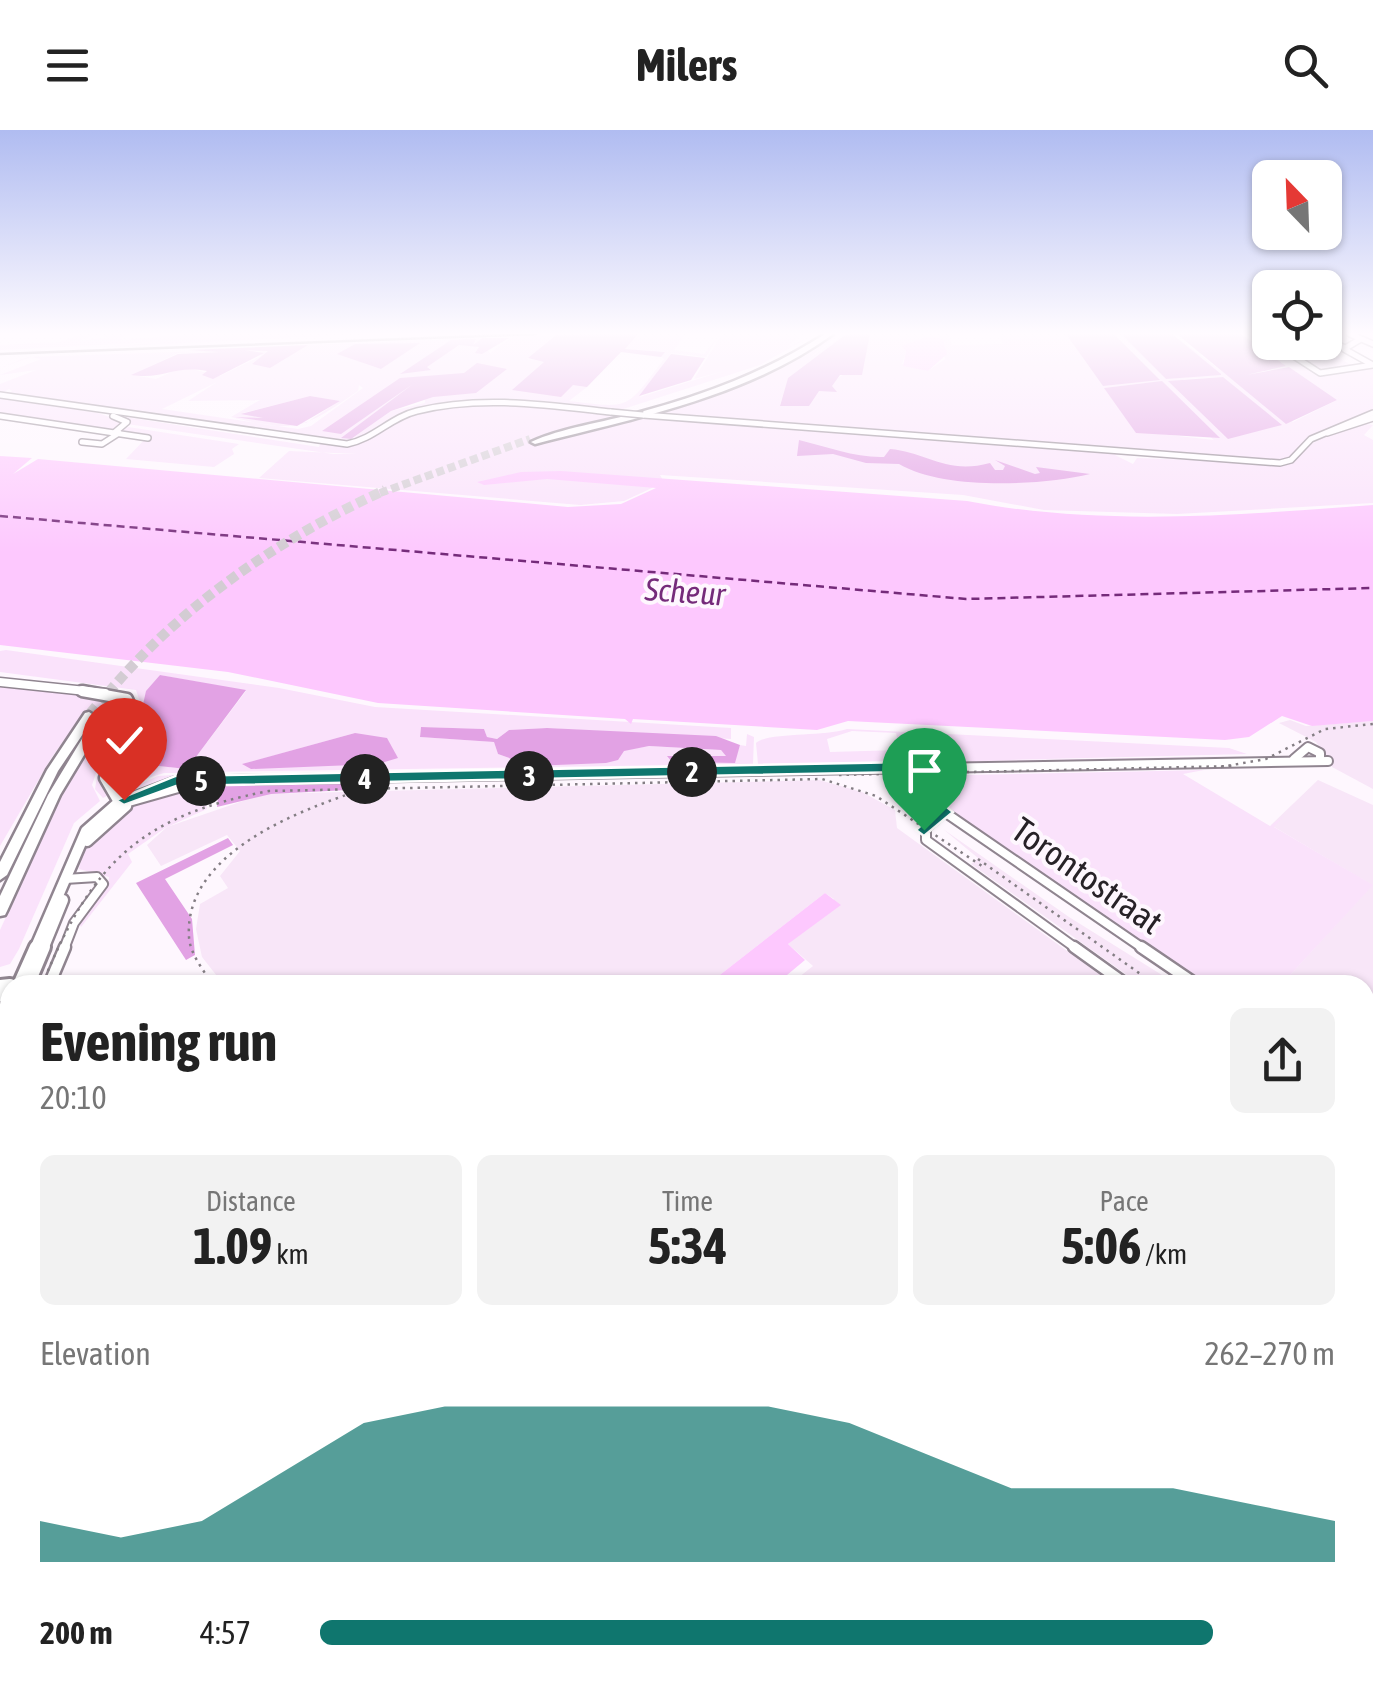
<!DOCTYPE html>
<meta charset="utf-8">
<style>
:root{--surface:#fff;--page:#f2f2f2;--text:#222;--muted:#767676;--accent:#0f766e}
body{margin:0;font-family:"Asap Condensed",sans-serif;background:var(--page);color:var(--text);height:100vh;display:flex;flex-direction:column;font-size:38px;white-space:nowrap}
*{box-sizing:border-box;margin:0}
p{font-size:32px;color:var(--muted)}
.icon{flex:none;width:55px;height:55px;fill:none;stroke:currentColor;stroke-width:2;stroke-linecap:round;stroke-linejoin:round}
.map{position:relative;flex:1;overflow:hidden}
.sheet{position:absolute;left:0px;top:845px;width:1375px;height:718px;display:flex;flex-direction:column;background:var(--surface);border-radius:30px 30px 0 0;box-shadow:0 2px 8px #0004}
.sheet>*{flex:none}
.needle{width:65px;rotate:337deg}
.fabs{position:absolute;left:1252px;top:30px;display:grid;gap:20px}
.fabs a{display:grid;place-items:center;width:90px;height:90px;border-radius:15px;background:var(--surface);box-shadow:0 2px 8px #0004;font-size:50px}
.pin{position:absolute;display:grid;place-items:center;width:85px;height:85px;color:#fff;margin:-102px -42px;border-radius:50% 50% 50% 0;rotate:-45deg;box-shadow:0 0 10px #0007}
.pin .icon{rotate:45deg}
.km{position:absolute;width:50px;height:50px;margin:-25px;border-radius:50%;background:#222;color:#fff;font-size:28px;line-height:50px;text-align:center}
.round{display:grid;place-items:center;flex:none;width:105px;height:105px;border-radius:15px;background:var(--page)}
.headline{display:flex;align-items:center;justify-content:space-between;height:170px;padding:0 40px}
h1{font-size:55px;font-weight:700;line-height:75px}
.stats{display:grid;grid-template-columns:repeat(3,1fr);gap:15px;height:170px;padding:10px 40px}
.stats div{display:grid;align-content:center;border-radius:15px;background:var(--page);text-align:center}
.stats b{font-size:50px;font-weight:700}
.stats small{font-size:28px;font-weight:400}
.stats p{font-size:28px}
.chart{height:280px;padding:20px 40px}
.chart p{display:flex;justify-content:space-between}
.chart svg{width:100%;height:180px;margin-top:10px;fill:var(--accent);opacity:.7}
ul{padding:0 40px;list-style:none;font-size:32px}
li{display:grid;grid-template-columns:160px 120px 1fr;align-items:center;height:75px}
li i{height:25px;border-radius:12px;background:var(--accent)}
header{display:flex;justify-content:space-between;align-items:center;height:130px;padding:0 40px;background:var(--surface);font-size:45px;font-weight:700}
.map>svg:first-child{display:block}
</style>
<header><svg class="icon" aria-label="menu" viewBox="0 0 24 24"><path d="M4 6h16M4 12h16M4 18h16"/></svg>Milers<svg class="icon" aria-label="search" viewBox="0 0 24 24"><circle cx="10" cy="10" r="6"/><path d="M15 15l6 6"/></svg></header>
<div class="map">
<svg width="1373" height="1561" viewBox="0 0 1373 1561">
<rect width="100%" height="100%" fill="#fef7fe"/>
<!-- built -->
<g fill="#f8e6f8">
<path d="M 1290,590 L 1306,596 L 1373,591 L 1373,659 L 1332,637 L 1316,612 L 1279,593 Z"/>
<path d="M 819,650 L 862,662 L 895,680 L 897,698 L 1114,855 L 789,855 L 813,836 L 788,814 L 834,769 L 825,763 L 707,855 L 224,855 L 202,827 L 196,799 L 200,774 L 228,758 L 220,746 L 240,721 L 227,705 L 161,736 L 147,715 L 167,697 L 263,664 Z"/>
<path d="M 1318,650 L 1373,675 L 1373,969 L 1365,964 L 1365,855 L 1281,855 L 1372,755 L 1271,695 Z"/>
<path d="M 943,699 L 1069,787 L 1178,855 L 1141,855 L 971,734 L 978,728 Z"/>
<path d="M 1365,984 L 1373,990 L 1373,1294 L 1365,1287 Z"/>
<path d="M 10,1043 L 10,1552 L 651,1552 L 656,1561 L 0,1561 L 0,1048 Z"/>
<path d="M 1365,1307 L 1373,1314 L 1373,1561 L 1237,1561 L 1229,1553 L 1365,1552 Z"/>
</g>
<!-- green -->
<g fill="#fae2fb" fill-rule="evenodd">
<path d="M 81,204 L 98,204 L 82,210 L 108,208 L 100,204 L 128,204 L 119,208 L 122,210 L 192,204 L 368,204 L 101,217 L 177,211 L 0,220 L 0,215 L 60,212 Z"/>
<path d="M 639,204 L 686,204 L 674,220 L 704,224 L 720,204 L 706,227 L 671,223 L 640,267 L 724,241 L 694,249 L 722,204 L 803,204 L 787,217 L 815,204 L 760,235 L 617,281 L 1170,327 L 1115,325 L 1133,334 L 1137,328 L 1285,333 C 1305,316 1347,290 1373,295 L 1364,305 L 1373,310 L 1373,373 L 1177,384 L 1044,380 L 963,365 L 660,345 L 663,350 L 657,349 L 652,358 L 624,371 L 580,375 L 259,348 L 289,321 L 357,324 L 333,324 L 127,294 L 125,288 L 106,284 L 319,317 L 321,312 L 362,312 L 404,283 L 350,313 L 8,265 L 12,261 L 9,259 L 0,264 L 0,254 L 36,240 L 0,245 L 41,229 L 31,227 L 0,238 L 28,227 L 263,219 L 269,223 L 253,234 L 269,234 L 268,238 L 308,215 L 482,208 L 472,215 L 479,218 L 475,222 L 480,224 L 487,219 L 490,223 L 514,206 L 555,205 L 527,229 L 558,233 L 587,257 L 569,271 C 632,279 626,279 664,229 L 661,227 L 664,221 L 624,219 ZM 419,213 L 381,239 L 338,224 L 355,214 ZM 260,221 L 261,226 L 220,246 L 183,237 L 156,249 L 132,245 L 178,223 ZM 425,246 L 425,273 L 391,281 L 351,309 L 342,308 ZM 217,252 L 188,271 L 260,270 L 231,287 C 298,304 304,298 358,261 L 359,255 L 363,258 L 311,296 L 298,299 L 162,279 ZM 310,266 L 339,271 L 306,293 L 243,283 Z"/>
<path d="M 836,204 L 840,204 L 808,229 L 844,204 L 859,204 L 845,205 L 788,248 L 780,275 L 809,276 L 815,263 L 864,231 L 870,204 L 948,204 L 952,215 L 1003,214 L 999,204 L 1066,204 L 1103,256 L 1159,249 L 1115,204 L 1121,204 L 1166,249 L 1220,244 L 1172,204 L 1227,245 L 1286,236 L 1241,204 L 1270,204 L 1270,212 L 1317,213 L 1349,234 L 1373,236 L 1373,281 L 1325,301 L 1285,331 L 643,284 L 758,247 ZM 928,206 L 943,209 L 945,229 L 928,241 L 902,234 L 906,221 L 903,216 ZM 1289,237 L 1337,270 L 1293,292 L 1231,246 ZM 1223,247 L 1280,295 L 1243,304 L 1183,249 ZM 1145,253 L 1214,310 L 1151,303 L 1105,258 Z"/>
<path d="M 0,268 L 98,283 L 124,292 L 111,301 L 0,283 Z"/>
<path d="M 128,297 L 239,314 L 232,319 L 234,324 L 214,337 L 126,329 L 148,306 L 119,301 Z"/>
<path d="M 6,520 L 279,558 L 375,577 L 731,598 L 731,609 L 547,598 L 509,600 L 497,609 L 487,607 L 484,599 L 421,597 L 420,607 L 494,612 L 498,624 L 531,636 L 649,616 L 721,620 L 727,626 L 668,626 L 672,632 L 734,633 L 740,615 L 746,616 L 747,604 L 754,607 L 753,634 L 206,642 L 206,650 L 163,651 L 123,662 L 158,646 L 203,643 L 164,643 L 125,655 L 122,646 L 141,575 L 136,560 L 0,542 L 0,521 ZM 160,545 L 246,561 L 187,639 L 130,633 L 146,573 ZM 355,603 L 378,634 L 243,634 Z"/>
<path d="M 0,554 L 122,571 L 126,578 L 115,613 L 100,632 L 105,633 L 101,652 L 109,665 L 103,668 L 95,659 L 99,634 L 92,655 L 100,671 L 74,693 L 19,819 L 10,834 L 0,837 L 0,800 L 69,650 L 111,582 L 87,579 L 52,627 L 0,716 Z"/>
<path d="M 847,599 L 1229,618 L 1247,624 L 971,631 L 1247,626 L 961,634 L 917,633 L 943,630 L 841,636 L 874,632 L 758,634 L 756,613 C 768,602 822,607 847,599 ZM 852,601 L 896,603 L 900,620 L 830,622 L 827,609 Z"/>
<path d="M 1204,640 L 1183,644 L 1270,696 L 1284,686 L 1274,697 L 1373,755 L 1281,855 L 1205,855 L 931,669 L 918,646 Z"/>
<path d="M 194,657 L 202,660 L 207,679 L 165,698 L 128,724 L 132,732 L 81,797 L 78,792 L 108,755 L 109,747 L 79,739 C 87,689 149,662 194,657 Z"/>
</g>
<!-- forest -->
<g fill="#e2a2e4">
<path d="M 638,204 L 625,219 L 665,222 L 661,227 L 621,222 L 587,257 L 573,255 L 561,267 L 512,260 L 544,232 L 528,228 L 556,205 Z"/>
<path d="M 870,204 L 862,245 L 840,245 L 832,256 L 837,262 L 819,261 L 809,276 L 780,276 L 788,248 L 845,205 Z"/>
<path d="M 1115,204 L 1115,205 L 1160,250 L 1103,256 L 1066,204 Z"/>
<path d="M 1172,204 L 1221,244 L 1221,245 L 1166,249 L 1121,204 Z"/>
<path d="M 1241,204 L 1286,236 L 1246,245 L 1289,237 L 1337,270 L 1286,294 L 1177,204 Z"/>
<path d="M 482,208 L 509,208 L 482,224 L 475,223 L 479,217 L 459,215 L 427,237 L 431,240 L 400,244 L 451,210 L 476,209 L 473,215 Z"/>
<path d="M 420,213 L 381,239 L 337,224 L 355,214 Z"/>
<path d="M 308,215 L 270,238 L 252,234 L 268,221 L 245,220 L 264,223 L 213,249 L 202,245 L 207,241 C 173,235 164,250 131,245 L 178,224 L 221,222 L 188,220 Z"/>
<path d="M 671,224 L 705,228 L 691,250 L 639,266 Z"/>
<path d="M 477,233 L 507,239 L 476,263 L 433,267 L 391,281 L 351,309 L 341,308 L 413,254 L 341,304 L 322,301 L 400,248 L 464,243 Z"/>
<path d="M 1223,247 L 1282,295 L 1228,309 L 1168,251 Z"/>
<path d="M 1162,251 L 1220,308 L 1136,303 L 1104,258 Z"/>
<path d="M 310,266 L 340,271 L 297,296 L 235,287 L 263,288 L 241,284 Z"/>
<path d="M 799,310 C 828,317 856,328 884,327 L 890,319 C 926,322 946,345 990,333 L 995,340 L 1003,340 L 1005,336 L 995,330 L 1035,344 L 1040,343 L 1036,337 L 1090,344 C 1039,356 943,360 899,334 L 866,333 L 833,324 L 797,326 Z"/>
<path d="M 160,545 L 246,560 L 187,639 L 130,633 L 146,561 Z"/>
<path d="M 421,597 L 484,599 L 487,607 L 497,609 L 509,600 L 547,598 L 716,606 L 740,615 L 735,633 L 672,632 L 667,626 L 726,626 L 721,620 L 649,616 L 624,621 L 618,630 L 606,633 L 531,636 L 498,624 L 494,612 L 420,607 Z"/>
<path d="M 355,603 L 387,608 L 398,628 L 378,634 L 251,639 L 242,634 Z"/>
<path d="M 359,651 L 371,654 L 366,659 L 271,664 L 217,677 L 219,656 Z"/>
<path d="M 228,708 L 233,715 L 165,749 L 192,789 L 195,825 L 186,830 L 136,753 Z"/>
</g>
<!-- water -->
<g fill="#fdc8fe">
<path d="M 928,206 L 943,209 L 947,224 L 928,241 L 903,236 L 906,221 L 902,216 Z"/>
<path d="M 0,326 L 32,328 L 13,344 L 38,329 L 568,377 L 621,374 L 656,358 L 547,349 L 484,355 L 477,352 L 521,342 L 561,341 L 967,371 C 1101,397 1238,385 1373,375 L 1373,591 L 1312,596 L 1282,586 L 1249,607 L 1225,610 L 848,591 L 817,600 L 633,589 L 631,594 L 625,589 L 378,573 L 228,542 L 0,515 Z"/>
<path d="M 825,763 L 841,775 L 788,814 L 805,830 L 775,855 L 707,855 Z"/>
<path d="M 1229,1553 L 1237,1561 L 678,1561 L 673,1553 Z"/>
</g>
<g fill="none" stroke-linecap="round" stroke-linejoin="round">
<!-- ferry -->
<path stroke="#752b7a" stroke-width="2.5" stroke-dasharray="8 5" stroke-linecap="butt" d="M 0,386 L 966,469 L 1373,458"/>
<!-- highway-tunnel-far2 -->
<path stroke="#d3ccd3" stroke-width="8" stroke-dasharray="8 4" stroke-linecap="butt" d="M 380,363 L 530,309"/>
<!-- highway-tunnel-far1 -->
<path stroke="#d3ccd3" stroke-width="10" stroke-dasharray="10 5" stroke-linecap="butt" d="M 108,563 C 184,473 279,409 385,360"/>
<!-- highway-tunnel -->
<path stroke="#d3ccd3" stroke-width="12" stroke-dasharray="12 6" stroke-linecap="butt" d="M 89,586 L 110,561"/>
<defs>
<g id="minor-far3">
<path d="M 1350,204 L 1373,214"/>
<path d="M 1325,209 L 1343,217"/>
<path d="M 1359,210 L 1344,219 L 1371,234"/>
<path d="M 1272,212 L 1320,243 L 1373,235"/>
<path d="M 0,265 L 347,314 C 374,309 391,287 417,281 C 480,265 547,275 611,282"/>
<path d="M 643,285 L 1280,333 L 1291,330 L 1311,309 L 1373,283"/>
<path d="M 0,286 L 148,308"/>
<path d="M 113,286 L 127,292 L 114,303"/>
<path d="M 1327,303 L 1373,288"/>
<path d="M 82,312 L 102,314 L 119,303"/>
</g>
<g id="minor-far2">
<path d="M 1294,629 L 1308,617 L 1320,623 L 1320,629"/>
<path d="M 910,637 L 927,670 L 1144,819"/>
<path d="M 119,672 L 175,651 L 1328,631"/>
<path d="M 122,674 L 182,657"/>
<path d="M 945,682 L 926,698 L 926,710 L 1077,819"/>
<path d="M 64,819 L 74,793 L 103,754 L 97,747 L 65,749"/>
</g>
<g id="minor-far1">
<path d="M 1074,817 L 1127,855"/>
<path d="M 1141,817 L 1197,855"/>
<path d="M 49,855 L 65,817"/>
<path d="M 1365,971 L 1373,976"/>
<path d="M 0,979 L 10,954"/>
</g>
<g id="minor">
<path d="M 1365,1295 L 1373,1302"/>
<path d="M 145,1552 L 148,1561"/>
</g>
<path id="major-far2" d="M 0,552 L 105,563"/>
<g id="major-far1">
<path d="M 87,711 L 126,676 L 119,665"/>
<path d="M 35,819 L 86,701 L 119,672 L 105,648 L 131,578 L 127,569 L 82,561"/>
<path d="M 43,819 L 63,770"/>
</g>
<g id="major">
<path d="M 19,855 L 36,817"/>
<path d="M 28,855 L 44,817"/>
<path d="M 0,856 L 10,855"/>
<path d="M 0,865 L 10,865"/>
<path d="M 0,900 L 10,876"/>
<path d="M 0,922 L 10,898"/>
</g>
<g id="highway">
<path d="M 825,204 L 833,204 C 747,267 636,288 535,314 L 531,312 C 561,298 604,292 637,283 C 704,265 766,242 825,204 Z"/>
<path d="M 89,582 L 95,586 L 58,641 L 7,745 L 0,750 L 0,732 L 47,640 L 85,583 Z"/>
<path d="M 101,583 L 107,587 L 60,665 L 7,781 L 5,785 L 0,786 L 0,766 L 48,665 L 97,584 Z"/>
</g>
</defs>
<!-- minor-far3 casing -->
<use href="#minor-far3" stroke="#908590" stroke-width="8"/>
<!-- minor-far2 casing -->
<use href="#minor-far2" stroke="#908590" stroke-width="12"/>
<!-- minor-far1 casing -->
<use href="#minor-far1" stroke="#908590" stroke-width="15"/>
<!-- minor casing -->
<use href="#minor" stroke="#908590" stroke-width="18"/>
<!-- major-far2 casing -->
<use href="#major-far2" stroke="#908590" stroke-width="11"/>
<!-- major-far1 casing -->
<use href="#major-far1" stroke="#908590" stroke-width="15"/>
<!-- major casing -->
<use href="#major" stroke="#908590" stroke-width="18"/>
<!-- highway casing -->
<use href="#highway" stroke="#908590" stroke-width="5"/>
<!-- minor-far3 -->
<use href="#minor-far3" stroke="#fff" stroke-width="5"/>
<!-- minor-far2 -->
<use href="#minor-far2" stroke="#fff" stroke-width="8"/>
<!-- minor-far1 -->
<use href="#minor-far1" stroke="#fff" stroke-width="10"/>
<!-- minor -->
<use href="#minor" stroke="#fff" stroke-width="12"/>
<!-- major-far2 -->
<use href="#major-far2" stroke="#fff" stroke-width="8"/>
<!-- major-far1 -->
<use href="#major-far1" stroke="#fff" stroke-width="10"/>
<!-- major -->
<use href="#major" stroke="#fff" stroke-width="12"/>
<!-- highway -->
<use href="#highway" fill="#fff" fill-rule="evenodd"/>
<!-- tram -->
<path stroke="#847e84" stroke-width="2.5" d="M 0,224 L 536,204"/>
<!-- rail-far1 -->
<g stroke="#847e84" stroke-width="2.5" stroke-dasharray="2.5 5" stroke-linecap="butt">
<path d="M 1221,637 L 1266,629 L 1325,599 L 1373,594"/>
<path d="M 839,645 L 1234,636"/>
<path d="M 978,729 L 1156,855"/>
<path d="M 42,855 C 91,735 138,686 269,661 L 822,649 L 876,666 L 985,738"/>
<path d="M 213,855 C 204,841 190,824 189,807 C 184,728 286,686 346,665"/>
<path d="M 0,961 L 10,936"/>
<path d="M 1365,992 L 1373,998"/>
<path d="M 1365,1011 L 1373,1017"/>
</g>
<!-- rail -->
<g stroke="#847e84" stroke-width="4" stroke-dasharray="8 15" stroke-linecap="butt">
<path d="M 596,1552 L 616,1561"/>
<path d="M 488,1561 L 509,1552"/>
</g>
<defs>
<path id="minor-bridge" d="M 611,282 L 643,285"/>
</defs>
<!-- minor-bridge casing -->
<use href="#minor-bridge" stroke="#908590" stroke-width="8" stroke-linecap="butt"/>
<!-- minor-bridge -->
<use href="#minor-bridge" stroke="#fff" stroke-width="5"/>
</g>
<!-- sky -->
<linearGradient id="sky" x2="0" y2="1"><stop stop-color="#b0bcf1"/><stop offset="0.48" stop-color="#fffbff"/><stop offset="1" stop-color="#fffbff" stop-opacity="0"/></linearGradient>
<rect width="1373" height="423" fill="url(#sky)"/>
<!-- route -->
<path fill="#0f766e" stroke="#fff" stroke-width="2.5" d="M 910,632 L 918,637 L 926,660 L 953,682 L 924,706 L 916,700 L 935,682 L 915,666 L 905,642 L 176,656 L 124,675 L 116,670 L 175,646 Z"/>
<g text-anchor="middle" stroke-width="8" stroke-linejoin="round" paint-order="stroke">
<!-- far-water labels -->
<g font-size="32" font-style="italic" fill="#752b7a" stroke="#fef7fe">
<text transform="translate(685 462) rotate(4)" y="11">Scheur</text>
</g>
<!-- street labels -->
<g font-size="35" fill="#272227" stroke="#fef7fe">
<text transform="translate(1087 746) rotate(35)" y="12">Torontostraat</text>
</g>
</g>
</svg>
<div class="fabs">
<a><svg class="needle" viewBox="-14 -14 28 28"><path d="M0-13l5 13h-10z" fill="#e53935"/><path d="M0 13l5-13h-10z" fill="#767676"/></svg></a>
<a><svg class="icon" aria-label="locate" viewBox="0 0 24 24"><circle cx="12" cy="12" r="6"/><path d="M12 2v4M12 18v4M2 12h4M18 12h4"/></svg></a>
</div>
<div class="pin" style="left:924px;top:700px;background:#1e9e55"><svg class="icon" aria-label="arrive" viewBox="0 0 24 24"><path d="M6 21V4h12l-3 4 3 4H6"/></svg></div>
<div class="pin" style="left:124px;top:670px;background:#d93025"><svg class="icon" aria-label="check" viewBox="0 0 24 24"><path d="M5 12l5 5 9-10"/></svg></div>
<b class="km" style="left:692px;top:642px">2</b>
<b class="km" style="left:529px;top:646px">3</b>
<b class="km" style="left:365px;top:649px">4</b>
<b class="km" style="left:201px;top:651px">5</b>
<section class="sheet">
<div class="headline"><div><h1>Evening run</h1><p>20:10</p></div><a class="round"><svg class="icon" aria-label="share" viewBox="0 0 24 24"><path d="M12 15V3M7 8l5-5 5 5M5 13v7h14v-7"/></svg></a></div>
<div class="stats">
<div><p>Distance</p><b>1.09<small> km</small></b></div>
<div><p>Time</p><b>5:34</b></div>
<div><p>Pace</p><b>5:06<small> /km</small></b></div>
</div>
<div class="chart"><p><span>Elevation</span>262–270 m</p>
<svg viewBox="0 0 160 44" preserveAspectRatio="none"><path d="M0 44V34L10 38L20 34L30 22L40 10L50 6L60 6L70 6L80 6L90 6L100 10L110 18L120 26L130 26L140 26L150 30L160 34V44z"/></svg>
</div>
<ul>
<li><b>200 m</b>4:57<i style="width:88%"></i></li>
</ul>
</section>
</div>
